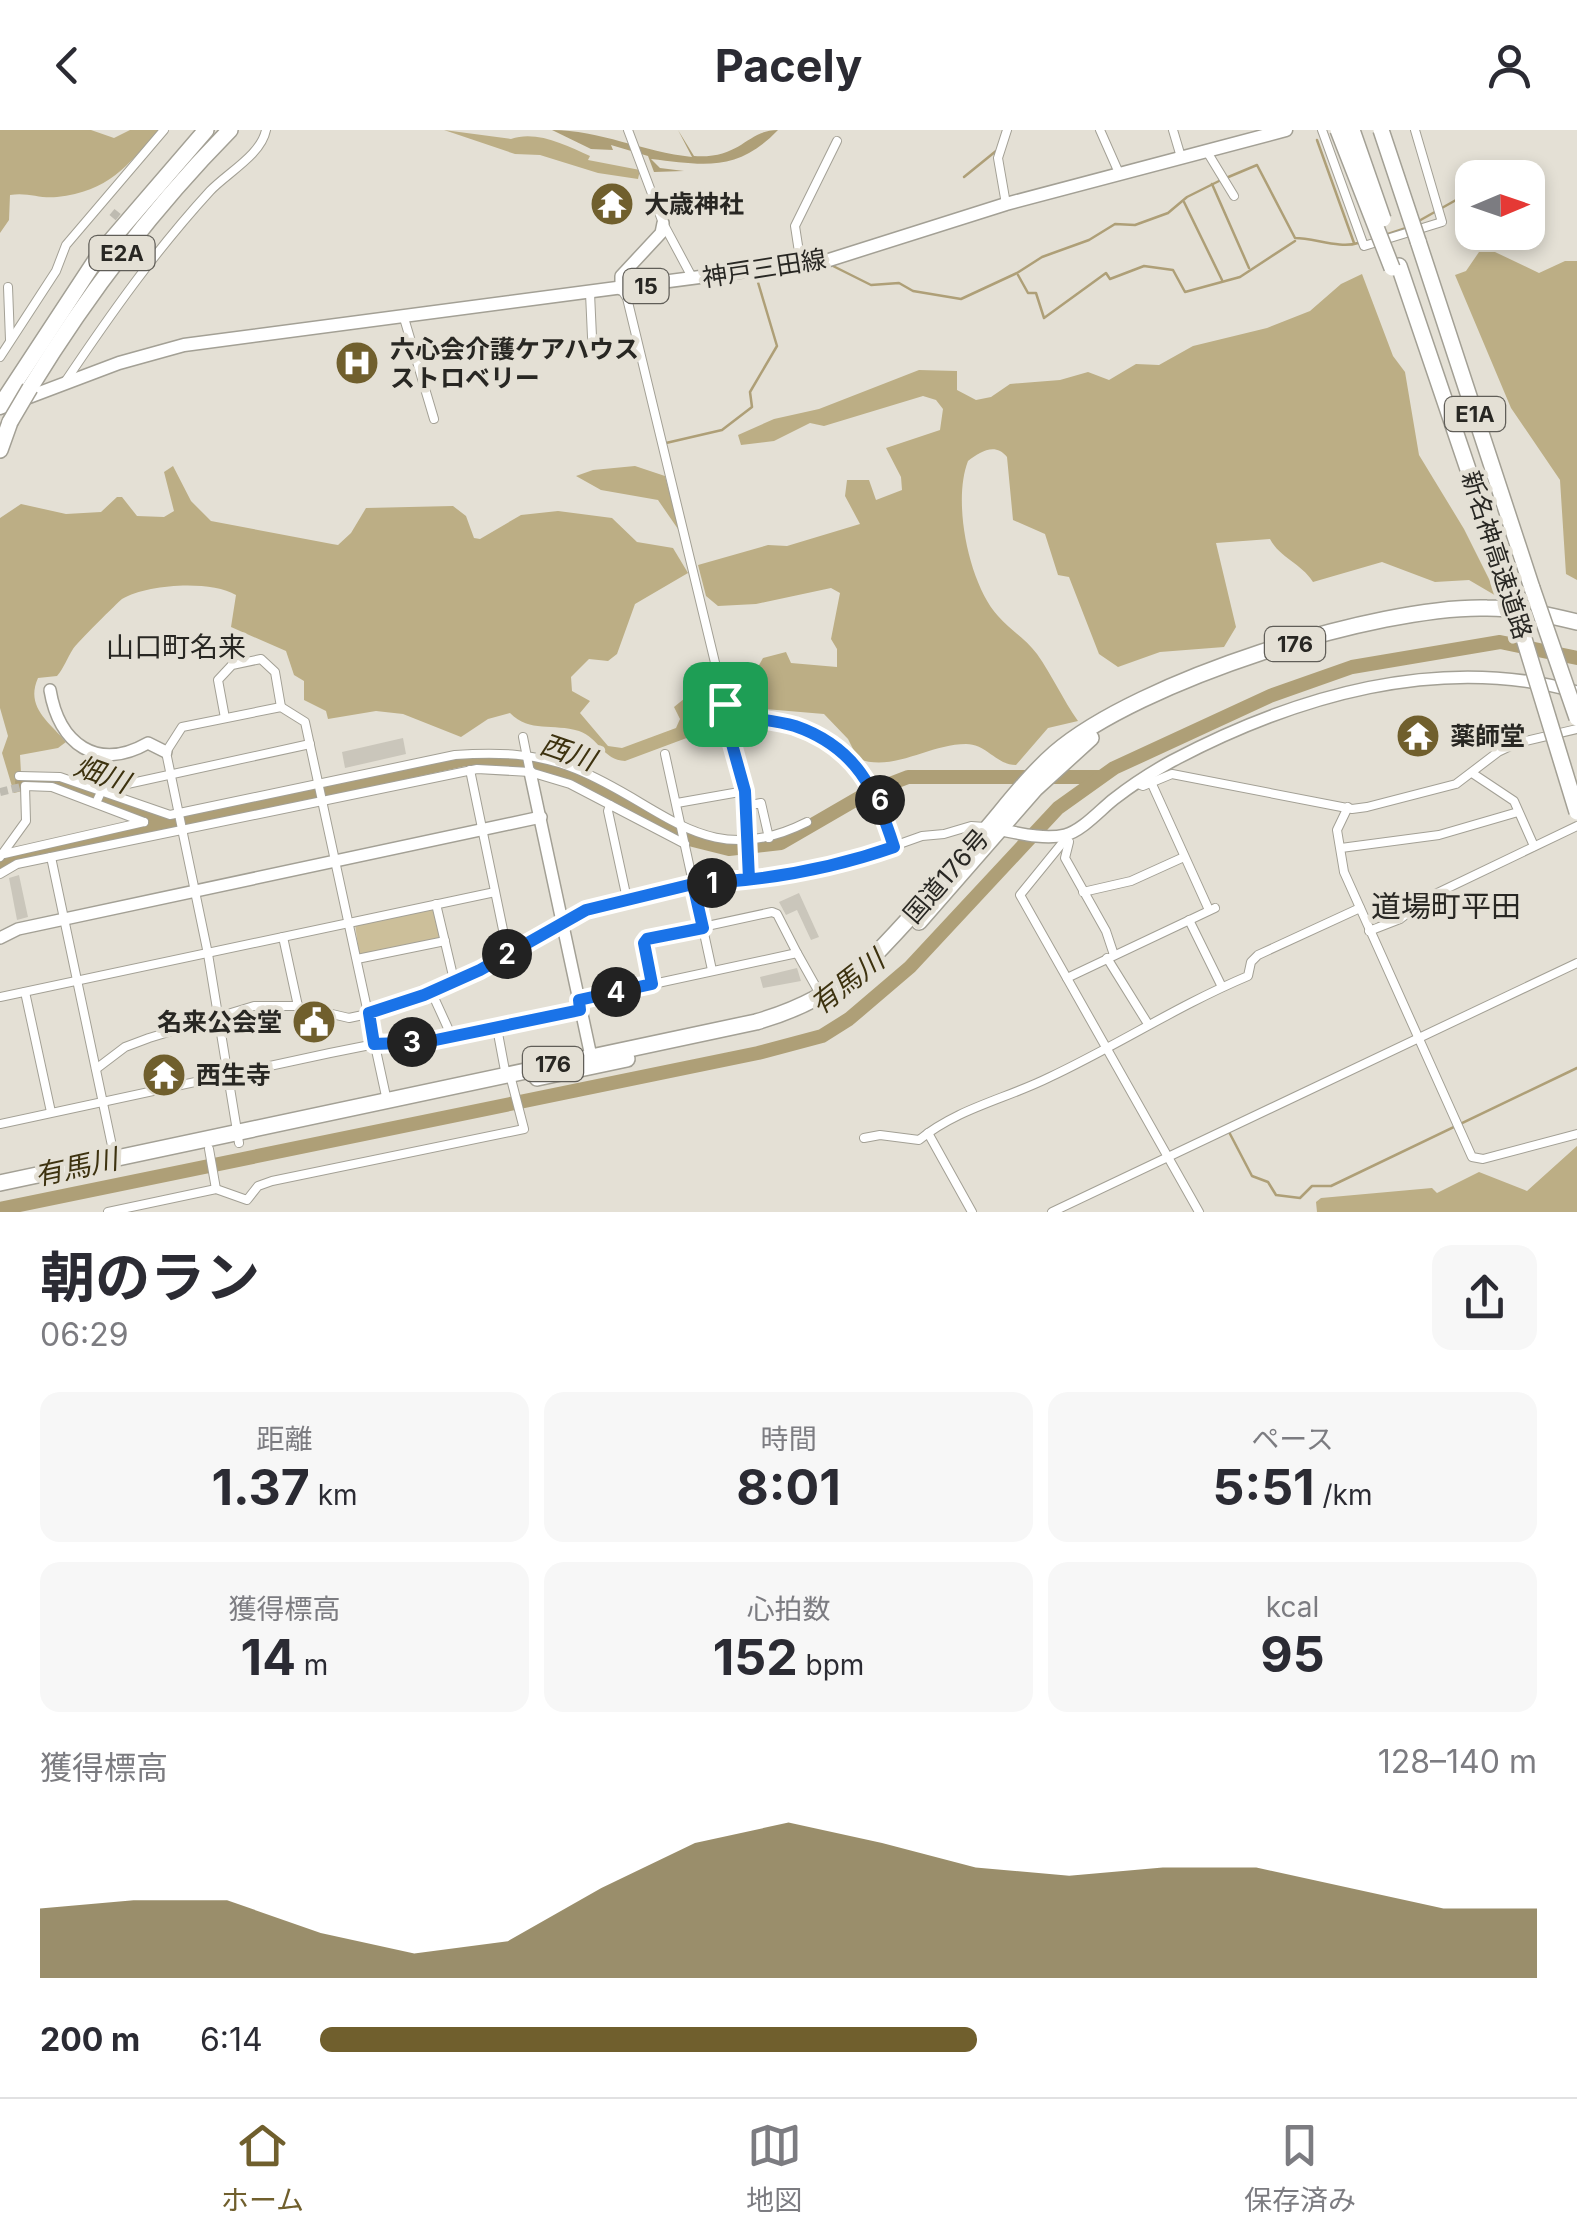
<!DOCTYPE html>
<html lang="ja">
<meta charset="utf-8">
<style>
:root{--surface:#fff;--page:#f7f7f7;--text:#2b2b33;--muted:#7c7c81;--line:#e1e1e2;--accent:#705f2d}
body{margin:0;font-family:Inter,"Noto Sans JP",sans-serif;background:var(--page);color:var(--text);height:100vh;display:flex;flex-direction:column;font-size:38px;white-space:nowrap}
*{box-sizing:border-box;margin:0}
p{font-size:32px;color:var(--muted)}
.icon{flex:none;width:55px;height:55px;fill:none;stroke:currentColor;stroke-width:2;stroke-linecap:round;stroke-linejoin:round}
.map{position:relative;height:1082px;overflow:hidden}
.sheet{display:flex;flex-direction:column;background:var(--surface);flex:1}
.sheet>*{flex:none}
.needle{width:65px;rotate:88deg}
.controls{position:absolute;left:1455px;top:30px;display:grid;gap:20px}
.controls a{display:grid;place-items:center;width:90px;height:90px;border-radius:20px;background:var(--surface);box-shadow:0 5px 15px #0003;font-size:50px}
.pin{position:absolute;display:grid;place-items:center;width:85px;height:85px;color:#fff;margin:-42px;border-radius:20px;box-shadow:0 5px 15px #0006}
.km{position:absolute;width:50px;height:50px;margin:-25px;border-radius:50%;background:#222;color:#fff;font-size:28px;line-height:50px;text-align:center}
.round{display:grid;place-items:center;flex:none;width:105px;height:105px;border-radius:20px;background:var(--page)}
.headline{display:flex;align-items:center;justify-content:space-between;height:170px;padding:0 40px}
h1{font-size:55px;font-weight:700;line-height:75px}
.figures{display:grid;grid-template-columns:repeat(3,1fr);gap:15px;height:170px;padding:10px 40px}
.figures div{display:grid;align-content:center;border-radius:20px;background:var(--page);text-align:center}
.figures b{font-size:50px;font-weight:700}
.figures small{font-size:28px;font-weight:400}
.figures p{font-size:28px}
.chart{height:280px;padding:20px 40px}
.chart p{display:flex;justify-content:space-between}
.chart svg{width:100%;height:180px;margin-top:10px;fill:var(--accent);opacity:.7}
ul{padding:0 40px;list-style:none;font-size:32px}
li{display:grid;grid-template-columns:160px 120px 1fr;align-items:center;height:75px}
li i{height:25px;border-radius:12px;background:var(--accent)}
header{display:flex;justify-content:space-between;align-items:center;height:130px;padding:0 40px;background:var(--surface);font-size:45px;font-weight:700}
.dock{display:flex;justify-content:space-around;align-items:center;height:140px;border-top:2px solid var(--line);background:var(--surface);font-size:28px;color:var(--muted)}
.dock a{display:grid;justify-items:center;gap:5px}
.dock .on{color:var(--accent)}
.map>svg:first-child{display:block}
</style>
<header><svg class="icon" aria-label="back" viewBox="0 0 24 24"><path d="M15 5l-7 7 7 7"/></svg>Pacely<svg class="icon" aria-label="person" viewBox="0 0 24 24"><circle cx="12" cy="8" r="4"/><path d="M4 21q1-7 8-7t8 7"/></svg></header>
<div class="map">
<svg width="1577" height="1082" viewBox="0 0 1577 1082">
<rect width="100%" height="100%" fill="#e4e0d5"/>
<!-- green -->
<path fill="#ccbf9a" d="M 432,778 L 441,806 L 438,810 L 365,826 L 359,823 L 355,794 Z"/>
<!-- forest -->
<g fill="#bcae85">
<path d="M 0,0 L 91,0 L 114,8 L 130,0 L 159,0 C 126,37 109,61 57,67 C 40,69 28,62 10,65 L 9,90 L 0,103 Z"/>
<path d="M 444,0 L 511,9 C 536,0 566,15 590,26 L 588,30 L 640,40 L 638,49 L 598,43 L 540,25 L 515,24 Z"/>
<path d="M 1479,122 L 1495,122 L 1539,143 L 1565,131 L 1577,131 L 1577,450 L 1566,444 L 1560,350 L 1511,278 L 1455,145 L 1466,141 Z"/>
<path d="M 1362,144 L 1393,226 L 1405,242 L 1419,325 L 1464,399 L 1498,467 L 1469,450 L 1435,452 L 1382,432 L 1313,452 C 1301,433 1280,428 1270,409 L 1216,413 L 1236,497 L 1224,517 L 1160,522 L 1118,537 L 1099,524 L 1069,447 L 1058,445 L 1045,404 L 1013,390 L 1007,327 C 995,312 980,322 968,331 C 952,372 969,454 998,486 C 1010,500 1026,509 1037,524 C 1052,545 1063,570 1078,591 L 1048,598 L 1016,635 C 996,635 987,614 966,614 C 929,614 895,642 858,629 L 848,609 L 824,584 L 742,577 L 729,568 L 722,535 L 745,533 L 748,542 L 754,544 L 763,528 L 786,522 L 791,533 L 837,537 L 837,519 L 831,509 L 840,463 L 831,458 L 756,474 L 718,476 L 706,466 L 698,435 L 768,415 L 787,416 L 860,394 L 845,366 L 847,350 L 869,350 L 876,370 L 902,360 L 901,347 L 886,318 L 940,300 L 943,279 L 936,270 L 923,266 L 824,296 L 810,293 L 774,311 L 741,315 L 738,305 L 774,289 L 819,279 L 919,240 L 957,241 L 957,260 L 976,270 L 991,267 L 1010,254 L 1060,250 L 1088,242 L 1109,250 L 1136,234 L 1159,235 L 1193,216 L 1267,198 L 1310,181 L 1341,154 Z"/>
<path d="M 173,336 L 191,371 L 211,391 L 332,414 L 338,415 L 351,403 L 366,378 L 453,376 L 466,386 L 474,408 L 480,409 L 521,385 L 558,381 L 612,388 L 637,412 L 673,418 L 688,443 L 635,474 L 617,524 L 608,531 L 589,529 L 571,547 L 572,561 L 590,571 L 580,583 L 608,616 L 622,618 L 676,598 L 680,589 L 674,577 L 711,547 L 711,572 L 692,606 L 625,631 C 603,630 599,608 579,601 C 553,593 530,603 510,583 L 488,589 L 461,607 L 403,584 L 376,581 L 328,589 L 326,581 L 304,570 L 304,551 L 294,545 L 286,521 L 231,497 L 236,465 C 210,450 148,454 122,469 C 118,472 76,514 73,519 C 67,528 64,538 57,546 L 38,548 C 25,577 49,592 66,612 L 58,618 L 20,625 L 22,661 L 14,663 L 2,623 L 8,606 L 0,578 L 0,388 L 21,374 L 66,384 L 101,382 L 117,367 L 122,367 L 137,386 L 164,387 L 174,381 L 164,342 Z"/>
<path d="M 635,336 L 665,346 L 680,402 L 658,370 L 601,360 L 576,346 L 593,340 Z"/>
<path d="M 1577,1016 L 1577,1082 L 1317,1082 L 1316,1072 L 1321,1068 L 1432,1058 L 1437,1063 L 1479,1042 L 1527,1061 Z"/>
</g>
<!-- water -->
<path fill="#ae9f77" d="M 552,0 C 599,0 644,22 692,27 L 678,0 L 694,26 C 742,29 746,0 778,0 C 737,43 703,35 651,29 L 660,38 L 684,41 L 654,42 L 648,26 L 611,15 L 613,20 L 591,19 Z"/>
<g fill="none" stroke-linecap="round" stroke-linejoin="round">
<!-- stream -->
<g stroke="#ae9f77" stroke-width="2.5">
<path d="M 1317,10 L 1354,113"/>
<path d="M 964,47 L 996,21"/>
<path d="M 1226,48 L 1257,35 L 1295,108 C 1314,108 1340,119 1358,113"/>
<path d="M 1495,48 L 1524,34"/>
<path d="M 1212,54 L 1249,138"/>
<path d="M 1184,72 L 1222,150"/>
<path d="M 1417,92 L 1472,61"/>
<path d="M 1385,105 L 1406,98"/>
<path d="M 831,135 L 871,155 L 899,153 L 913,161 L 961,169 L 1017,143 L 1042,127 L 1089,110 L 1115,94 L 1135,95 L 1168,83 L 1187,67 L 1219,51"/>
<path d="M 1018,145 L 1028,163 L 1036,163 L 1044,188 L 1106,143 L 1110,149 L 1144,136 L 1173,140 L 1185,162 L 1240,147 L 1295,111"/>
<path d="M 666,313 L 722,300 L 752,277 L 750,262 L 777,216 L 757,149 L 769,143"/>
<path d="M 1229,1002 L 1252,1046 L 1268,1052 L 1276,1065 L 1300,1068 L 1312,1056 L 1331,1056 L 1577,938"/>
</g>
<!-- river -->
<g stroke="#ae9f77" stroke-width="14">
<path d="M 22,652 L 56,653 L 163,692"/>
<path d="M 0,733 L 10,728 L 466,629 L 517,631 L 584,650 L 689,709 L 729,719 L 781,713 L 869,662 L 908,647 L 1100,647"/>
<path d="M 0,1079 L 758,923 L 822,906 L 849,889 L 910,837 L 1058,678 L 1114,638 L 1270,566 L 1352,537 L 1500,512 L 1577,528"/>
</g>
</g>
<!-- building -->
<g fill="#cac6bb">
<path d="M 403,608 L 406,624 L 345,638 L 342,622 Z"/>
<path d="M 19,745 L 28,787 L 17,790 L 9,748 Z"/>
<path d="M 799,763 L 819,807 L 811,810 L 797,780 L 786,785 L 779,772 Z"/>
<path d="M 797,838 L 801,851 L 763,858 L 760,847 Z"/>
</g>
<g fill="none" stroke-linecap="round" stroke-linejoin="round">
<!-- street-tunnel -->
<g stroke="#bebbb1" stroke-width="8" stroke-dasharray="8 4" stroke-linecap="butt">
<path d="M 112,82 L 128,95"/>
<path d="M 139,104 L 153,115"/>
<path d="M 0,662 L 25,656"/>
</g>
<defs>
<g id="street">
<path d="M 628,0 L 663,93 L 693,149"/>
<path d="M 1100,0 L 1119,43"/>
<path d="M 1173,0 L 1181,27"/>
<path d="M 1322,0 L 1364,116 L 1442,92 L 1415,0"/>
<path d="M 1206,20 L 1234,66"/>
<path d="M 1006,74 L 998,28 L 1007,0"/>
<path d="M 801,135 L 795,96 L 837,11"/>
<path d="M 8,157 L 10,210"/>
<path d="M 621,159 L 627,168 L 725,574 L 733,585 C 753,590 775,590 795,596 C 856,617 876,660 894,717"/>
<path d="M 590,163 L 592,207"/>
<path d="M 404,188 L 434,289"/>
<path d="M 0,227 L 56,141 L 66,115 L 164,0"/>
<path d="M 65,252 C 110,185 155,121 210,61 C 227,43 261,25 266,0"/>
<path d="M 725,574 L 719,592 L 730,607 L 745,661 L 749,749"/>
<path d="M 225,588 L 218,550 L 232,535 L 261,529 L 275,542 L 281,577"/>
<path d="M 523,607 L 530,642"/>
<path d="M 665,624 L 712,840"/>
<path d="M 470,640 L 508,824"/>
<path d="M 1472,643 L 1514,671 L 1534,716"/>
<path d="M 19,646 L 60,647 L 170,685 L 455,625 C 497,622 537,623 576,639 C 663,674 706,743 807,692"/>
<path d="M 1151,652 L 1209,780"/>
<path d="M 1136,653 L 1143,656 L 1172,644 L 1352,679 L 1367,677 L 1456,654 L 1498,622 L 1517,613 L 1577,599"/>
<path d="M 96,673 L 101,662 L 109,658 L 310,614"/>
<path d="M 677,673 L 745,661"/>
<path d="M 610,675 L 608,681 L 627,769"/>
<path d="M 746,676 L 761,673 L 769,708"/>
<path d="M 1348,677 L 1337,700 L 1344,742 L 1472,1027 L 1483,1029 L 1577,1004"/>
<path d="M 1068,706 L 1020,765 L 1199,1082"/>
<path d="M 1069,712 L 1065,728 L 1106,801 L 1114,825"/>
<path d="M 1341,718 L 1439,705 L 1518,682"/>
<path d="M 4,724 L 144,692"/>
<path d="M 0,727 L 26,691 L 25,656 L 52,657 L 144,692"/>
<path d="M 51,727 L 115,1030"/>
<path d="M 0,744 L 17,734 L 477,639 L 530,642 L 570,654 L 685,714"/>
<path d="M 1083,762 L 1131,751 L 1184,727"/>
<path d="M 436,774 L 454,850"/>
<path d="M 1189,790 L 1222,857"/>
<path d="M 1369,801 L 1400,789 L 1429,767 L 1577,696"/>
<path d="M 283,807 L 298,876"/>
<path d="M 1107,828 L 1148,894"/>
<path d="M 357,829 L 445,811"/>
<path d="M 1067,848 L 1215,778"/>
<path d="M 652,853 L 644,813 L 647,809 L 772,782 L 777,784 L 797,823"/>
<path d="M 431,861 L 452,907"/>
<path d="M 25,862 L 51,982"/>
<path d="M 0,867 L 495,762"/>
<path d="M 579,870 L 797,823 L 820,864"/>
<path d="M 497,898 L 506,946"/>
<path d="M 96,939 L 125,917 L 149,908 L 254,876 L 298,876 L 349,888 L 363,885 L 425,865 L 480,840 L 595,776 L 693,754 L 829,739 L 922,706 L 944,704 L 971,696 L 985,697"/>
<path d="M 0,994 L 330,923 L 375,914 L 426,912 L 580,880"/>
<path d="M 928,1003 L 972,1082"/>
<path d="M 864,1008 L 880,1005 L 919,1010 C 958,978 1006,969 1050,947 C 1118,915 1179,875 1248,846 L 1251,832 L 1258,825 L 1360,778"/>
<path d="M 239,1013 L 208,824 L 166,622 L 182,597 L 281,577 L 305,592 L 387,971"/>
<path d="M 209,1019 L 216,1059"/>
<path d="M 108,1082 L 216,1059 L 247,1070 L 258,1056 L 272,1051 L 524,999 L 510,945"/>
<path d="M 1052,1082 L 1577,833"/>
</g>
<g id="secondary">
<path d="M 621,159 L 621,146 L 661,103 L 663,93"/>
<path d="M 50,560 C 59,614 97,642 148,613 L 166,622"/>
<path d="M 530,642 L 592,931"/>
<path d="M 997,699 C 1018,703 1044,710 1065,705 C 1082,701 1101,679 1114,669 C 1132,655 1152,642 1172,631 C 1295,566 1440,523 1577,562"/>
<path d="M 0,808 L 18,799 L 541,687"/>
</g>
<path id="primary" d="M 0,278 L 119,233 L 184,215 L 829,130 L 1006,74 L 1286,0"/>
<g id="highway">
<path d="M 1418,111 L 1532,458"/>
<path d="M 1399,136 L 1510,463"/>
<path d="M 30,258 C 87,165 153,78 230,0"/>
<path d="M 0,276 L 101,122 L 206,0"/>
<path d="M 0,320 L 10,292"/>
<path d="M 919,792 L 1035,659 L 1091,608"/>
<path d="M 537,948 L 627,929"/>
<path d="M 0,1053 L 756,892 C 801,879 832,862 868,832 C 910,789 950,743 989,696 C 1010,671 1030,645 1055,623 C 1138,551 1378,475 1487,478 C 1518,478 1548,485 1577,492"/>
</g>
</defs>
<!-- street casing -->
<use href="#street" stroke="#a3a095" stroke-width="10"/>
<!-- secondary casing -->
<use href="#secondary" stroke="#a3a095" stroke-width="14"/>
<!-- primary casing -->
<use href="#primary" stroke="#a3a095" stroke-width="15"/>
<!-- highway casing -->
<use href="#highway" stroke="#a3a095" stroke-width="18"/>
<!-- street -->
<use href="#street" stroke="#fff" stroke-width="8"/>
<!-- secondary -->
<use href="#secondary" stroke="#fff" stroke-width="11"/>
<!-- primary -->
<use href="#primary" stroke="#fff" stroke-width="12"/>
<!-- highway -->
<use href="#highway" stroke="#fff" stroke-width="15"/>
<defs>
<g id="highway-bridge">
<path d="M 1338,0 L 1392,138"/>
<path d="M 1352,0 L 1383,89"/>
<path d="M 1381,0 L 1418,111"/>
<path d="M 10,292 L 30,258"/>
<path d="M 1532,458 L 1577,588"/>
<path d="M 1510,463 L 1577,682"/>
</g>
</defs>
<!-- highway-bridge casing -->
<use href="#highway-bridge" stroke="#a3a095" stroke-width="18" stroke-linecap="butt"/>
<!-- highway-bridge -->
<use href="#highway-bridge" stroke="#fff" stroke-width="15"/>
</g>
<g fill="none" stroke-linecap="round" stroke-linejoin="round">
<defs>
<path id="route" d="M 725,574 L 720,592 L 730,607 L 745,661 L 749,749 L 693,754 L 586,780 L 480,840 L 424,865 L 369,883 L 374,914 L 426,912 L 580,880 L 579,870 L 652,854 L 644,813 L 647,809 L 703,798 L 693,754 C 763,751 828,740 894,717 C 876,660 856,617 795,596 C 775,590 753,589 733,585 L 725,574"/>
</defs>
<!-- route casing -->
<use href="#route" stroke="#fff" stroke-width="20"/>
<!-- route -->
<use href="#route" stroke="#1a73e8" stroke-width="12"/>
</g>
<!-- icons -->
<defs>
<symbol id="temple-disc" viewBox="-11 -11 22 22"><circle r="9.5" fill="#705f2d" stroke="#e4e0d5"/><path d="M0-6L5-2H3V0L6.5 2.5H4V6H1.5V3h-3V6H-4V2.5H-6.5L-3 0V-2H-5Z" fill="#fff"/></symbol>
<symbol id="hospital-disc" viewBox="-11 -11 22 22"><circle r="9.5" fill="#705f2d" stroke="#e4e0d5"/><path d="M-5-5h3v3.5h4V-5h3V5h-3V1.5h-4V5h-3Z" fill="#fff"/></symbol>
<symbol id="civic-disc" viewBox="-11 -11 22 22"><circle r="9.5" fill="#705f2d" stroke="#e4e0d5"/><path d="M-.6-6.5H3V-4.5H.6V-3L4-1V1h2V6H-6V1h2V-1L-.6-3ZM-1.2 2.5V6h2.4V2.5Z" fill="#fff"/></symbol>
</defs>
<g fill-rule="evenodd">
<use href="#temple-disc" x="587" y="49" width="50" height="50"/>
<use href="#hospital-disc" x="332" y="208" width="50" height="50"/>
<use href="#temple-disc" x="1393" y="581" width="50" height="50"/>
<use href="#civic-disc" x="289" y="867" width="50" height="50"/>
<use href="#temple-disc" x="139" y="920" width="50" height="50"/>
</g>
<g text-anchor="middle" stroke-width="9" stroke-linejoin="round" paint-order="stroke">
<!-- shield labels -->
<g fill="#e4e0d5" stroke="#605e58" stroke-width="2.5">
<rect x="89.5" y="106" width="65" height="34" rx="8"/>
<rect x="623.5" y="139" width="45" height="34" rx="8"/>
<rect x="1445" y="267" width="60" height="34" rx="8"/>
<rect x="1265" y="497" width="60" height="34" rx="8"/>
<rect x="523" y="917" width="60" height="34" rx="8"/>
</g>
<g font-size="22" font-weight="bold" fill="#282723">
<text x="122" y="131">E2A</text>
<text x="646" y="164">15</text>
<text x="1475" y="292">E1A</text>
<text x="1295" y="522">176</text>
<text x="553" y="942">176</text>
</g>
<!-- poi labels -->
<g font-size="25" font-weight="bold" fill="#282723" stroke="#e4e0d5" text-anchor="start">
<text x="644" y="83">大歳神社</text>
<text x="390" y="228">六心会介護ケアハウス<tspan x="390" dy="29">ストロベリー</tspan></text>
<text x="1450" y="615">薬師堂</text>
<text x="282" y="901" text-anchor="end">名来公会堂</text>
<text x="196" y="954">西生寺</text>
</g>
<!-- street labels -->
<g font-size="25" fill="#282723" stroke="#e4e0d5">
<text transform="translate(764 138) rotate(-9)" y="9">神戸三田線</text>
<text transform="translate(1497 425) rotate(72)" y="9">新名神高速道路</text>
<text transform="translate(946 746) rotate(-49)" y="9">国道176号</text>
</g>
<!-- neighbourhood labels -->
<g font-size="28" fill="#282723" stroke="#e4e0d5">
<text x="176" y="527">山口町名来</text>
</g>
<!-- water labels -->
<g font-size="28" font-style="italic" fill="#3d320f" stroke="#e4e0d5">
<text transform="translate(568 622) rotate(19)" y="10">西川</text>
<text transform="translate(102 644) rotate(20)" y="10">畑川</text>
<text transform="translate(847 852) rotate(-38)" y="10">有馬川</text>
<text transform="translate(76 1037) rotate(-12)" y="10">有馬川</text>
</g>
<!-- quarter labels -->
<g font-size="30" fill="#282723" stroke="#e4e0d5">
<text x="1446" y="787">道場町平田</text>
</g>
</g>
</svg>
<div class="controls">
<a><svg class="needle" viewBox="-14 -14 28 28"><path d="M0-13l5 13h-10z" fill="#e53935"/><path d="M0 13l5-13h-10z" fill="#7c7c81"/></svg></a>
</div>
<div class="pin" style="left:725px;top:574px;background:#1e9e55"><svg class="icon" aria-label="arrive" viewBox="0 0 24 24"><path d="M6 21V4h12l-3 4 3 4H6"/></svg></div>
<b class="km" style="left:712px;top:753px">1</b>
<b class="km" style="left:507px;top:824px">2</b>
<b class="km" style="left:412px;top:912px">3</b>
<b class="km" style="left:616px;top:862px">4</b>
<b class="km" style="left:880px;top:670px">6</b>
</div>
<section class="sheet">
<div class="headline"><div><h1>朝のラン</h1><p>06:29</p></div><a class="round"><svg class="icon" aria-label="share" viewBox="0 0 24 24"><path d="M12 15V3M7 8l5-5 5 5M5 13v7h14v-7"/></svg></a></div>
<div class="figures">
<div><p>距離</p><b>1.37<small> km</small></b></div>
<div><p>時間</p><b>8:01</b></div>
<div><p>ペース</p><b>5:51<small> /km</small></b></div>
</div>
<div class="figures">
<div><p>獲得標高</p><b>14<small> m</small></b></div>
<div><p>心拍数</p><b>152<small> bpm</small></b></div>
<div><p>kcal</p><b>95</b></div>
</div>
<div class="chart"><p><span>獲得標高</span>128–140 m</p>
<svg viewBox="0 0 160 44" preserveAspectRatio="none"><path d="M0 44V27L10 25L20 25L30 33L40 38L50 35L60 22L70 11L80 6L90 11L100 17L110 19L120 17L130 17L140 22L150 27L160 27V44z"/></svg>
</div>
<ul>
<li><b>200 m</b>6:14<i style="width:54%"></i></li>
</ul>
</section>
<nav class="dock">
<a class="on"><svg class="icon" aria-label="home" viewBox="0 0 24 24"><path d="M3 11l9-7 9 7M6 9v11h12V9"/></svg>ホーム</a>
<a><svg class="icon" aria-label="map" viewBox="0 0 24 24"><path d="M3 6l6-2 6 2 6-2v14l-6 2-6-2-6 2zM9 4v14M15 6v14"/></svg>地図</a>
<a><svg class="icon" aria-label="saved" viewBox="0 0 24 24"><path d="M7 4h10v16l-5-4-5 4z"/></svg>保存済み</a>
</nav>
